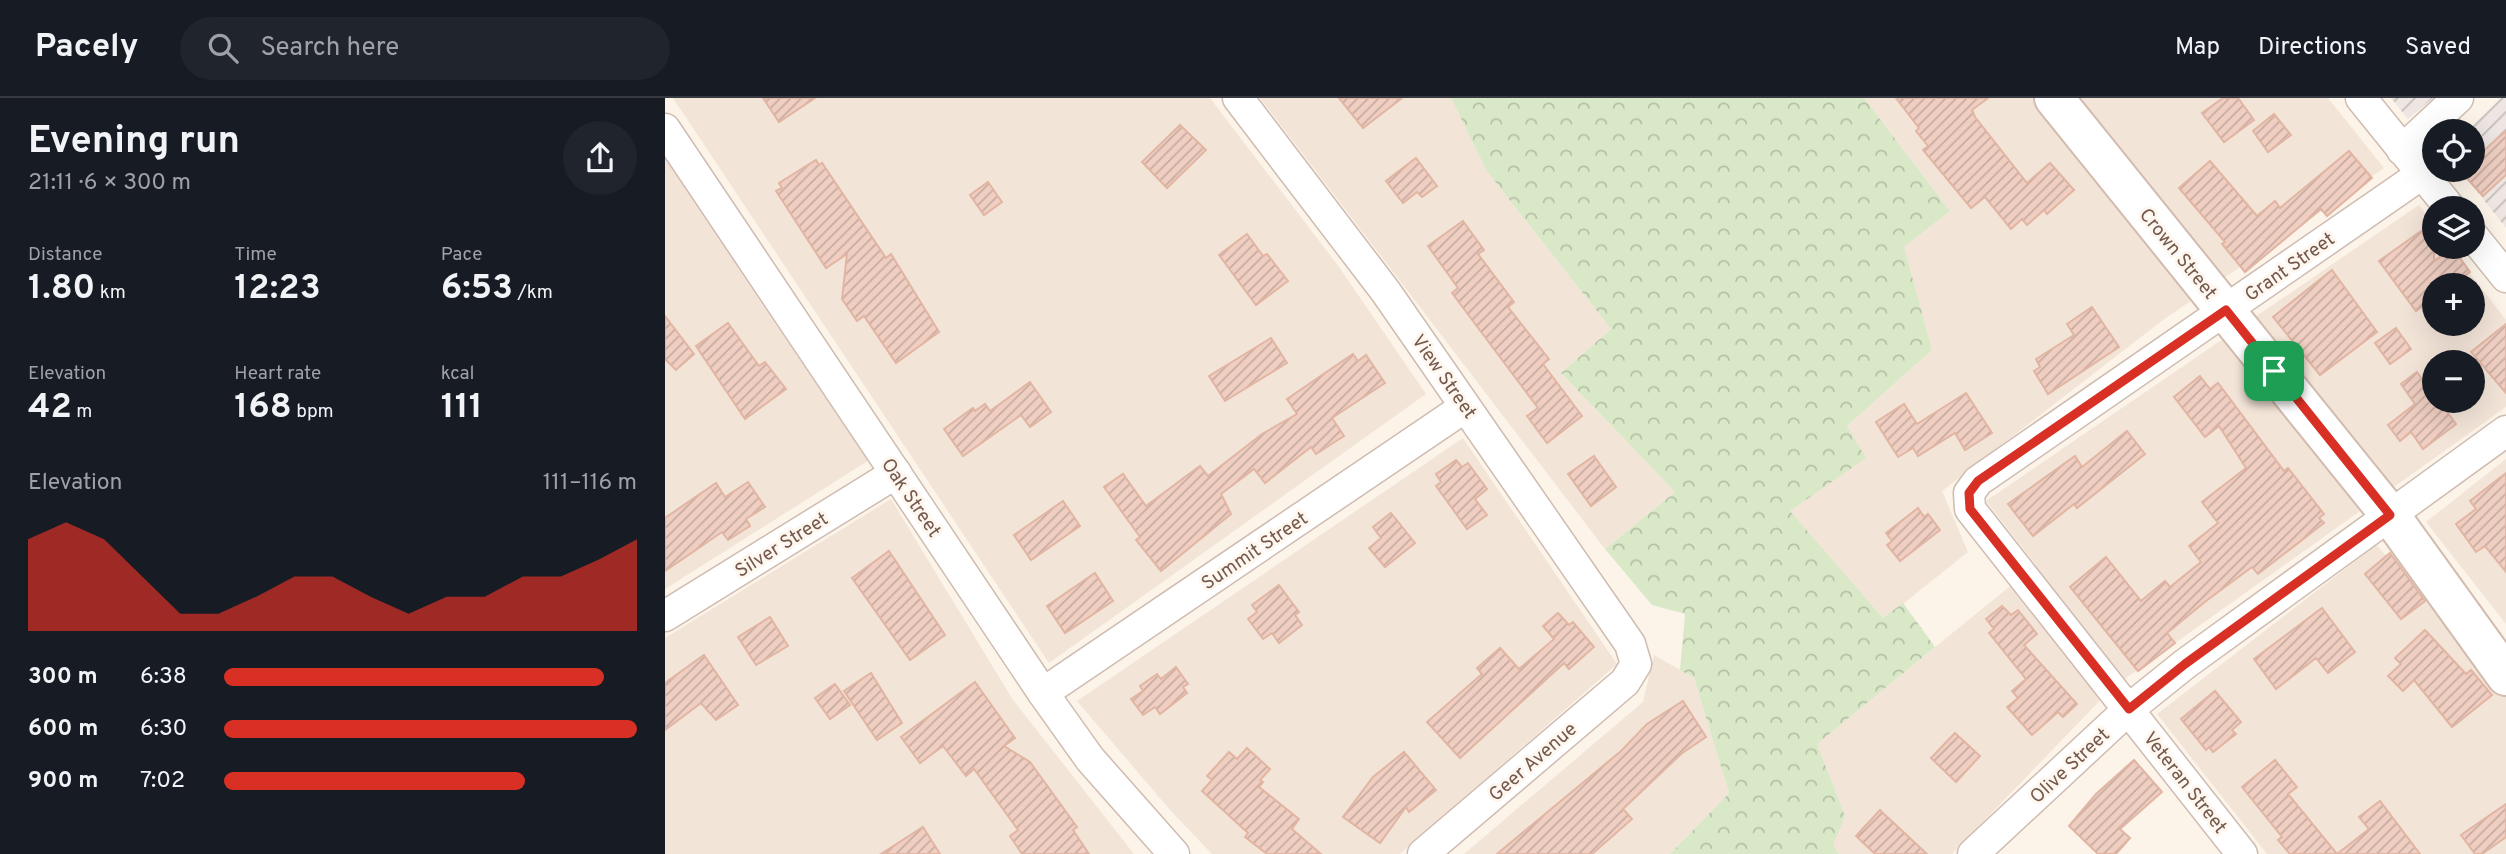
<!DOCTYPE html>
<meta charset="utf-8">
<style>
:root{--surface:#171b24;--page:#20242c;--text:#f1f3f6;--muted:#9ea1a6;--line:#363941;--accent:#d93025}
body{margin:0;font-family:Overpass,sans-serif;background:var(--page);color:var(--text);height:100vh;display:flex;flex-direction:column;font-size:26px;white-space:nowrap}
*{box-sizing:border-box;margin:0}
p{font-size:23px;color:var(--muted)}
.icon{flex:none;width:38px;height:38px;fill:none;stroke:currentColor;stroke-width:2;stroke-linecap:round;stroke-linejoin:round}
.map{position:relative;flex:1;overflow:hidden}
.side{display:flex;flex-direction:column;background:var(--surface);width:665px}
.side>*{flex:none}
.buttons{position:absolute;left:1757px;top:21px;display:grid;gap:14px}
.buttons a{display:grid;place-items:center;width:63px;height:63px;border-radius:50%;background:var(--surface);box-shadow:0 7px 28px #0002;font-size:35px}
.pin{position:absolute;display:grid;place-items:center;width:60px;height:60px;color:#fff;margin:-30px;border-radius:14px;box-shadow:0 4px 10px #0006}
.round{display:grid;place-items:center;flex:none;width:74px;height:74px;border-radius:37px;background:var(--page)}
.overview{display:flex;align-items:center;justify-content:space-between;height:119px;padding:0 28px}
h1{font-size:38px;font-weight:700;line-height:52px}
.metrics{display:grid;grid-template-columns:repeat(3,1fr);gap:10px;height:119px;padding:7px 28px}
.metrics div{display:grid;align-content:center}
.metrics b{font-size:35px;font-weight:700}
.metrics small{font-size:19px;font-weight:400}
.metrics p{font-size:19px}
.chart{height:196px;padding:14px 28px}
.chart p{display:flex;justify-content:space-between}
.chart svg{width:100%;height:126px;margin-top:7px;fill:var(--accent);opacity:.7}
ul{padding:0 28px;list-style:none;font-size:23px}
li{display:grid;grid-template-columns:112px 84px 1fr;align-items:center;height:52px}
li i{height:18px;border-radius:9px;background:var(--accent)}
header{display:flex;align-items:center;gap:42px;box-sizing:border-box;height:98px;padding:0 35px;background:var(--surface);border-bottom:2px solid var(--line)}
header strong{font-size:33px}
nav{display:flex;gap:38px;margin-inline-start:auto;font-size:24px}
.search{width:490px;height:63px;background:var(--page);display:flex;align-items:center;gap:18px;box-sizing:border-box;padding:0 24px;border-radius:38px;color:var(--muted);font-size:26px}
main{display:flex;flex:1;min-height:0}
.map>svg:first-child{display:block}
</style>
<header>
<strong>Pacely</strong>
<div class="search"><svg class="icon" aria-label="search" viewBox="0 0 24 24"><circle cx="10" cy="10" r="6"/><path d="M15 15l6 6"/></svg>Search here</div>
<nav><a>Map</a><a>Directions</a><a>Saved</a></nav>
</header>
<main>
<section class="side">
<div class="overview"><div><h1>Evening run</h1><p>21:11 · 6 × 300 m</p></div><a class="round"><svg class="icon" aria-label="share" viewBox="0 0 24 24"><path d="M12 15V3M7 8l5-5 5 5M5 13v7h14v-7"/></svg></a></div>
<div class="metrics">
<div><p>Distance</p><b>1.80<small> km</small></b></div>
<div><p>Time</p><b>12:23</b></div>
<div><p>Pace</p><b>6:53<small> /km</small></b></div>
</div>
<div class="metrics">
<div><p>Elevation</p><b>42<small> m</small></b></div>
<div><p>Heart rate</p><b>168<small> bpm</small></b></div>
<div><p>kcal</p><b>111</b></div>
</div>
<div class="chart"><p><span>Elevation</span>111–116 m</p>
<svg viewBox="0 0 160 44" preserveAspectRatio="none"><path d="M0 44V12L10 6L20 12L30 25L40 38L50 38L60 32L70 25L80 25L90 32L100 38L110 32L120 32L130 25L140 25L150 19L160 12V44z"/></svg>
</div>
<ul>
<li><b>300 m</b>6:38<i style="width:92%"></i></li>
<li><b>600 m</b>6:30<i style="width:100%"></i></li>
<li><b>900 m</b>7:02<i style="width:73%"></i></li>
</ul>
</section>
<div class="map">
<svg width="1841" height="756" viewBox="0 0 1841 756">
<defs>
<pattern id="industrial-furrows" width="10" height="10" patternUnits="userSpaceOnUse" patternTransform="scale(1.75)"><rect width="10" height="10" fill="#ede6e2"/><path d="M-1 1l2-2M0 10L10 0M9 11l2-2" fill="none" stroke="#c5bdb9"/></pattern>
<pattern id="forest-crowns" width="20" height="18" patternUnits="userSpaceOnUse" patternTransform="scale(1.75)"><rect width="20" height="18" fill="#d9e9c8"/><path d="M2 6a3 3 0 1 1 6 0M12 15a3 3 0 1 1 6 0" fill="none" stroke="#b5c0a5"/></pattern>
<pattern id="building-hatch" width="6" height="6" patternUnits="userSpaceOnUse" patternTransform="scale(1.75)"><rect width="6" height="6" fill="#f0cfc2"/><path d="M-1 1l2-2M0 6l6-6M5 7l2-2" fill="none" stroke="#c7aba0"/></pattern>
</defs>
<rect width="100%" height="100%" fill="#fcf3e9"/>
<!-- residential -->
<g fill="#f3e4d8" fill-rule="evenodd">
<path d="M 8,0 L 545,0 L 674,169 L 761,296 L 384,565 Z"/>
<path d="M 595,0 L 786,0 L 821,72 L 946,231 L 896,275 L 1010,394 L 940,451 Z"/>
<path d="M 1199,0 L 1663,0 L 1719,70 L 1498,222 L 1277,393 L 1303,454 L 1219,521 L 1124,413 L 1200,360 L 1182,328 L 1267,252 L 1238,149 L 1285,113 Z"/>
<path d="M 0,60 L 209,359 L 0,491 Z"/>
<path d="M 1754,107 L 1769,128 L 1769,149 L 1785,149 L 1841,222 L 1841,309 L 1447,590 L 1287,756 L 1174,756 L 1168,747 L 1151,646 L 1371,467 L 1321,403 ZM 1769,187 L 1808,187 L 1808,226 L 1769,226 ZM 1769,264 L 1808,264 L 1808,303 L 1769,303 Z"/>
<path d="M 798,340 L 952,566 L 735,756 L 547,756 L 506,713 L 412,603 Z"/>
<path d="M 1841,361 L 1841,526 L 1761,424 Z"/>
<path d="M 226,401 L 348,602 L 469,756 L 0,756 L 0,540 Z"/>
<path d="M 1711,447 L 1788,528 L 1841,598 L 1841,756 L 1602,756 L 1492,616 Z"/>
<path d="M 989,557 L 1029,580 L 1064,695 L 1005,756 L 799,756 L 978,604 Z"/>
</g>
<!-- industrial -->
<g fill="url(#industrial-furrows)">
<path d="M 1726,0 L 1768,0 L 1743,21 Z"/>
<path d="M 1836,0 L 1841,0 L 1841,130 L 1795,72 L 1808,72 L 1808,33 L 1802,33 Z"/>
</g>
<!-- forest -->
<path fill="url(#forest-crowns)" d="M 786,0 L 1199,0 L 1285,113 L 1239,149 L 1267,252 L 1182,328 L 1201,360 L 1125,413 L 1218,520 L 1238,505 L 1270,549 L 1152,646 L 1180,718 L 1168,747 L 1174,756 L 1005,756 L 1064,695 L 1029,580 L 1015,572 L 1020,516 L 987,507 L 940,451 L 1010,394 L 896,275 L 946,231 L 821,72 Z"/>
<!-- building -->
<g fill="url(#building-hatch)" stroke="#e2b5a3" stroke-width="2">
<path d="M 98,0 L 150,0 L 114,24 Z"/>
<path d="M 674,0 L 737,0 L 698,30 Z"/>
<path d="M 1231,0 L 1323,0 L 1307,12 L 1310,19 L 1362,85 L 1385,65 L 1409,92 L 1382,116 L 1379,112 L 1362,127 L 1357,121 L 1346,131 L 1320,99 L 1306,110 L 1258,52 L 1263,48 L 1251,33 L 1254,30 Z"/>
<path d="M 1558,0 L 1573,0 L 1589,22 L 1559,44 L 1537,15 Z"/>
<path d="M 1609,16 L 1626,37 L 1603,54 L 1588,33 Z"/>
<path d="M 515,27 L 541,52 L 502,90 L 477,64 Z"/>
<path d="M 1841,33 L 1841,77 L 1818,98 L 1799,77 L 1813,65 L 1809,61 Z"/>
<path d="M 1684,53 L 1707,80 L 1662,118 L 1656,111 L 1580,174 L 1557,146 L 1560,144 L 1514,90 L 1545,63 L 1592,118 L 1610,103 L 1615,110 Z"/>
<path d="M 751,60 L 772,88 L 757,99 L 752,94 L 738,105 L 721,83 Z"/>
<path d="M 151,62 L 154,67 L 157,65 L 221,160 L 226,156 L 274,234 L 231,265 L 199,218 L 192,223 L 177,201 L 182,156 L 161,170 L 111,93 L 117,90 L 114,85 Z"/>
<path d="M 323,84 L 337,104 L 319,117 L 305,97 Z"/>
<path d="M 798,123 L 819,152 L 813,156 L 849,204 L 843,209 L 884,261 L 878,266 L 917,318 L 882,345 L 862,318 L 873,310 L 787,195 L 793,190 L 763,148 Z"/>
<path d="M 1769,124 L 1769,163 L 1788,150 L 1805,174 L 1787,187 L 1769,187 L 1769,200 L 1751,213 L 1714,163 Z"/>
<path d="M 582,136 L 598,158 L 602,156 L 623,183 L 591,207 L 554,157 Z"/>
<path d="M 1667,172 L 1712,234 L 1655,277 L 1608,219 Z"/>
<path d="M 1427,209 L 1454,249 L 1383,296 L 1369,273 L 1375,269 L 1371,261 L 1409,237 L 1402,226 Z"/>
<path d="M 0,218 L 29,256 L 11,272 L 0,261 Z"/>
<path d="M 63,225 L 94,268 L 100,264 L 121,291 L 80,321 L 31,248 Z"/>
<path d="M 1841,226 L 1841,295 L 1806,254 Z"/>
<path d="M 1731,230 L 1746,251 L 1725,266 L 1710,245 Z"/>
<path d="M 606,240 L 622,265 L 560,303 L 544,278 Z"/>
<path d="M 688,256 L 693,263 L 701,257 L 720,285 L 667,320 L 679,338 L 651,356 L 646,349 L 600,385 L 589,371 L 556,396 L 566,416 L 496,473 L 471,442 L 475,439 L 439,389 L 458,376 L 481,408 L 535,368 L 543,378 L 597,336 L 632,316 L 622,301 Z"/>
<path d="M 1752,274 L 1767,294 L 1769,292 L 1769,303 L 1774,303 L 1791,326 L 1758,351 L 1746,334 L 1735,343 L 1723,327 L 1750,306 L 1736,286 Z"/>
<path d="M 1535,278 L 1545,291 L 1553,285 L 1619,373 L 1623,370 L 1659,416 L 1654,420 L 1659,425 L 1593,476 L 1587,469 L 1541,503 L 1502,535 L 1510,545 L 1473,573 L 1405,489 L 1441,459 L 1476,503 L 1500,483 L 1505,489 L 1536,464 L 1524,448 L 1553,425 L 1537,404 L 1581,370 L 1554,328 L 1540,339 L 1509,299 Z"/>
<path d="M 365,284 L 386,314 L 365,329 L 356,317 L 298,358 L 279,331 L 308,310 L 310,313 L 320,306 L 325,313 Z"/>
<path d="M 1301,295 L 1327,335 L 1300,352 L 1290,335 L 1253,358 L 1248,350 L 1233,359 L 1211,324 L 1239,306 L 1252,326 Z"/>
<path d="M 1462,333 L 1480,356 L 1412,410 L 1409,406 L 1368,438 L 1343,406 L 1410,358 L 1417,369 Z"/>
<path d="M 929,358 L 951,389 L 926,408 L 903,376 Z"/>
<path d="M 791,362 L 797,369 L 803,365 L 822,391 L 810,401 L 822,417 L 802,431 L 771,388 L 776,384 L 771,376 Z"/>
<path d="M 1841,375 L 1841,474 L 1820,448 L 1811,454 L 1791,426 L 1811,411 L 1805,403 Z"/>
<path d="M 83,384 L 100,409 L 81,421 L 85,428 L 63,442 L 57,434 L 0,473 L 0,420 L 51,385 L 60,399 Z"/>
<path d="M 398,403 L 415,428 L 366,462 L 349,437 Z"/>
<path d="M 1253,410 L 1259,419 L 1263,416 L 1275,432 L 1235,463 L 1222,447 L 1227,443 L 1221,435 Z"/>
<path d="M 726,415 L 750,445 L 720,469 L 704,450 L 716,440 L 708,429 Z"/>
<path d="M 224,453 L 280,537 L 245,562 L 187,480 Z"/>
<path d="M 1725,455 L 1760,503 L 1736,521 L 1700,476 Z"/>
<path d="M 430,475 L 448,503 L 400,535 L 382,508 Z"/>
<path d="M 614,487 L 634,514 L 630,517 L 637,527 L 614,545 L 607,535 L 598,541 L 583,521 L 592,514 L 587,507 Z"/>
<path d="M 1337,508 L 1346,517 L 1353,512 L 1372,536 L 1359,547 L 1412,606 L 1398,619 L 1393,614 L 1367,637 L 1342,609 L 1353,600 L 1347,593 L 1361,581 L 1324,535 L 1329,531 L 1321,521 Z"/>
<path d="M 1657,510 L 1690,554 L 1663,575 L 1651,560 L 1611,591 L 1589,561 Z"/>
<path d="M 893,515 L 904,527 L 908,524 L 929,549 L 904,571 L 899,565 L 795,660 L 762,624 L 817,576 L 812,570 L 835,550 L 854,571 L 889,541 L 878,528 Z"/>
<path d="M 105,519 L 123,548 L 91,567 L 73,539 Z"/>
<path d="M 1760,532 L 1801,576 L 1806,572 L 1827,597 L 1787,629 L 1749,582 L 1738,593 L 1723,578 L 1736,566 L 1730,560 Z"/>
<path d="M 39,557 L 73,607 L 51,622 L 36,605 L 0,632 L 0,585 Z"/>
<path d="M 511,569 L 523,586 L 518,589 L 522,595 L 495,616 L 490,609 L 478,617 L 466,601 L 478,593 L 475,588 L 492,576 L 496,581 Z"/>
<path d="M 206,575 L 237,625 L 212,642 L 179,593 Z"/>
<path d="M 310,584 L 350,640 L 339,648 L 365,664 L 412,729 L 408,732 L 424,756 L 357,756 L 345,738 L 353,732 L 309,671 L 301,678 L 278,648 L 255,665 L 236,639 Z"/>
<path d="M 170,586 L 185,607 L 165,621 L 150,600 Z"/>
<path d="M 1550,593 L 1576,624 L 1567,632 L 1571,636 L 1548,654 L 1544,649 L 1541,652 L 1516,621 Z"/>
<path d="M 1018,603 L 1041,639 L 1016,656 L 958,711 L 967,721 L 927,756 L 832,756 L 956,653 L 982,626 Z"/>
<path d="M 1290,635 L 1315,658 L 1291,684 L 1266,660 Z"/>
<path d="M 582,650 L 605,671 L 595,682 L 598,684 L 594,689 L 634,721 L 627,731 L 656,756 L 602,756 L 580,739 L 583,735 L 537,693 L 547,682 L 542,678 L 564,654 L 572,661 Z"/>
<path d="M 739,654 L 771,692 L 744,714 L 741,709 L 715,745 L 678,719 L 708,679 Z"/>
<path d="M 1469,662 L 1497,694 L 1455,731 L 1465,740 L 1451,756 L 1433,756 L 1404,728 L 1431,696 Z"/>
<path d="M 1610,662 L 1632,689 L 1623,696 L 1672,756 L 1704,731 L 1694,719 L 1715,703 L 1755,756 L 1625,756 L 1613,742 L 1617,739 L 1577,689 Z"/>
<path d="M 1841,706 L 1841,739 L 1817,756 L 1810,756 L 1796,737 Z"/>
<path d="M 1215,712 L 1218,715 L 1262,756 L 1210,756 L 1191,738 Z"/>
<path d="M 258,729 L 275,756 L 216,756 Z"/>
</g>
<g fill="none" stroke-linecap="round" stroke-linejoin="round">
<defs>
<g id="street">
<path d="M 573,0 L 721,194 L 965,546 L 971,566 L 960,584 L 758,756"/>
<path d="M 1696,0 L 1785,110"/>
<path d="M 0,31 L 378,595 L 425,661 L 509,756"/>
<path d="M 1737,52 L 1793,0"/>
<path d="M 1808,138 L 1841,179"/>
<path d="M 0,518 L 231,375"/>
<path d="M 378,595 L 800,309"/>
<path d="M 1308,756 L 1464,611 L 1520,566 L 1841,333"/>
<path d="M 1577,756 L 1305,411 L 1304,395 L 1313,383 L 1757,76"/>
</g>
<path id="secondary" d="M 1389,0 L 1725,417 L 1841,578"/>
</defs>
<!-- street casing -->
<use href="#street" stroke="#cfbcb1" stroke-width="33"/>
<!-- secondary casing -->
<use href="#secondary" stroke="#d2bbaf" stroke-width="42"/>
<!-- street -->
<use href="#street" stroke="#fff" stroke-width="30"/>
<!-- secondary -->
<use href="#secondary" stroke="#fff" stroke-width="38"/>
</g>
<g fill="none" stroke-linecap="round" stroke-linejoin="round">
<defs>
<path id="route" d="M 1561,212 L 1725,417 L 1520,566 L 1464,611 L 1305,411 L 1304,395 L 1313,383 Z"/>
</defs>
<!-- route casing -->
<use href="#route" stroke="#fff" stroke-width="14"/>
<!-- route -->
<use href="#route" stroke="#d93025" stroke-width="9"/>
</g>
<g text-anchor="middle" stroke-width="6" stroke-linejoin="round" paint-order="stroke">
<!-- street labels -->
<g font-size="19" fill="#75584d" stroke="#fef7ef">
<text transform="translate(1514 155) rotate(51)" y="7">Crown Street</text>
<text transform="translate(1624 168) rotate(-35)" y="7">Grant Street</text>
<text transform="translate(780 278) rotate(55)" y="7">View Street</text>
<text transform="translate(247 399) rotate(56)" y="7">Oak Street</text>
<text transform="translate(116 446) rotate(-32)" y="7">Silver Street</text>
<text transform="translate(589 452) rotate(-34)" y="7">Summit Street</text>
<text transform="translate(867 663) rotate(-41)" y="7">Geer Avenue</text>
<text transform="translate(1404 667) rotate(-43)" y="7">Olive Street</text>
<text transform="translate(1521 684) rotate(52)" y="7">Veteran Street</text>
</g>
</g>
</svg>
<div class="buttons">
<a><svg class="icon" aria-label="locate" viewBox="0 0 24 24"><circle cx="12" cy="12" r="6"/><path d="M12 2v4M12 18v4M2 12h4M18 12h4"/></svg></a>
<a><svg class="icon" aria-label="layers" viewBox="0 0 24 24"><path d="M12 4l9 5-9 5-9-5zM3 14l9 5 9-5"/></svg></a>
<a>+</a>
<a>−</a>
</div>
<div class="pin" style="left:1609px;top:273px;background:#1e9e55"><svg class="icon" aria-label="arrive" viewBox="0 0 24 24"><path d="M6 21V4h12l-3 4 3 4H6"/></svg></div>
</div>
</main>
